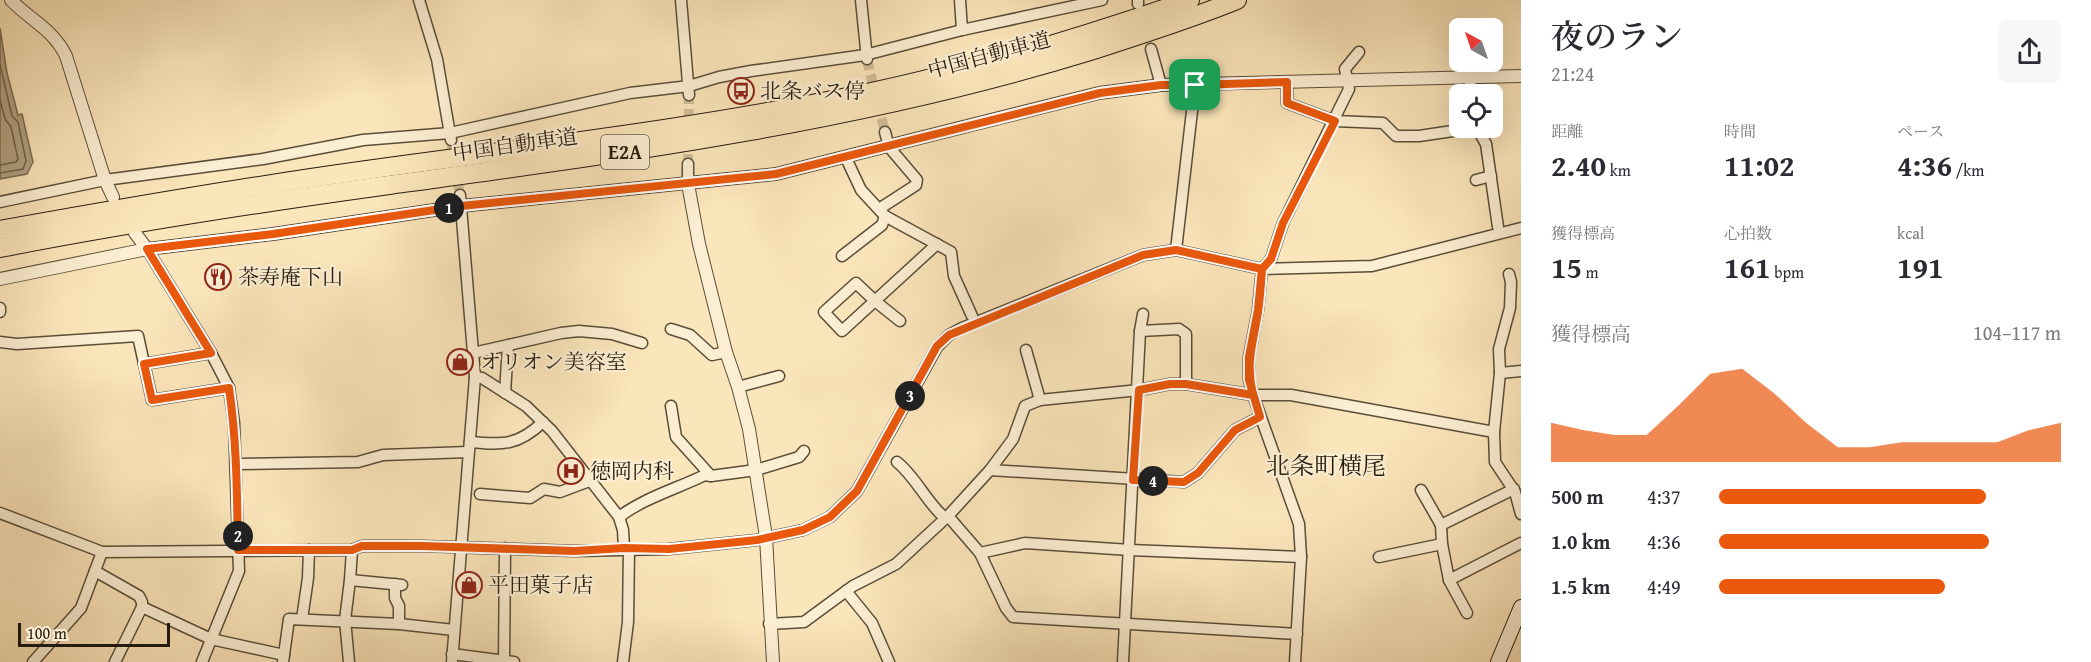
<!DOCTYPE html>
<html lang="ja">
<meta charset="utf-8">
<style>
:root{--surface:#fff;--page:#f7f7f7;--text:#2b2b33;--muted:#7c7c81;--accent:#ea580c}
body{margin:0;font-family:"Gentium Book Plus","Noto Serif JP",serif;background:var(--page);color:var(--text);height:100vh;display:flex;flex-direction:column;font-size:22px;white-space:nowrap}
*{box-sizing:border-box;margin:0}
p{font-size:20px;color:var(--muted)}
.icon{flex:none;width:33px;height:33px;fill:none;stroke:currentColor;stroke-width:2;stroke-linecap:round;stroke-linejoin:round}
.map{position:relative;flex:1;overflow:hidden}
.side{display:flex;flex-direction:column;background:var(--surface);width:570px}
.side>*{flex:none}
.needle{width:39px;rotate:320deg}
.fabs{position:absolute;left:1449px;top:18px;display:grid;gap:12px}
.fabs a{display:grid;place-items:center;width:54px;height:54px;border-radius:9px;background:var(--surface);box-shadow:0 6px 24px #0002;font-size:30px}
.scale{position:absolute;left:18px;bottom:15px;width:152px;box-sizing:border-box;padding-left:6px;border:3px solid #251b0e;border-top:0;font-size:16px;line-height:21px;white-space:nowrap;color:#251b0e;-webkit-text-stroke:4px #fceed2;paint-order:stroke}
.pin{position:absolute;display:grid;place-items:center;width:51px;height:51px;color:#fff;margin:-26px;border-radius:12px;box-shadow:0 3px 9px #0006}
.km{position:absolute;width:30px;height:30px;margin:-15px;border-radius:50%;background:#222;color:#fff;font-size:16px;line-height:30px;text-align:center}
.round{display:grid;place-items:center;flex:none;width:63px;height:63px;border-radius:9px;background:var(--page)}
.headline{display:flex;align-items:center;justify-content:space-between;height:102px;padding:0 30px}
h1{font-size:33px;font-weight:600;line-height:45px}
.stats{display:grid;grid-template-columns:repeat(3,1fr);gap:9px;height:102px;padding:6px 30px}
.stats div{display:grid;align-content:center}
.stats b{font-size:30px;font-weight:600}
.stats small{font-size:16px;font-weight:400}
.stats p{font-size:16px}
.chart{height:168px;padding:12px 30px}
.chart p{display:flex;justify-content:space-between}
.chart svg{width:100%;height:108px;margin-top:6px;fill:var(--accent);opacity:.7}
ul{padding:0 30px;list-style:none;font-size:20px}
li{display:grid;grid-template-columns:96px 72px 1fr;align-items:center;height:45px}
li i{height:15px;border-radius:8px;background:var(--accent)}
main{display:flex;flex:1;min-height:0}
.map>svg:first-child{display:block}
</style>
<main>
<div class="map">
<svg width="1521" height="662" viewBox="0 0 1521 662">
<rect width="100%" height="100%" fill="#fbe5ba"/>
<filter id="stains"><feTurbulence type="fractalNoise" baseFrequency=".00333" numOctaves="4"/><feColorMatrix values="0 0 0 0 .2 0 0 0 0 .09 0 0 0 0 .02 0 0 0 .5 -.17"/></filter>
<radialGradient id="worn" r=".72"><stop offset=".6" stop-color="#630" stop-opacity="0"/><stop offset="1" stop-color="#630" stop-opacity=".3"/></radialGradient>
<!-- water -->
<path fill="#b2a080" stroke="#7a6b52" stroke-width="1.5" d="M 0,28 L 7,73 L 18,115 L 22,114 L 33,162 L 27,174 L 0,179 Z"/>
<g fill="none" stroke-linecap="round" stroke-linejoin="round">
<!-- shore -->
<g stroke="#6c5e47" stroke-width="1.5">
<path d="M 0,65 L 12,116 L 18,122 L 26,161 L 23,169 L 0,173"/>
<path d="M 0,100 L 5,119 L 11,127 L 18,159 L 16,162 L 0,165"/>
</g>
<!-- minor-tunnel -->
<g stroke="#d0bd98" stroke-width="10" stroke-dasharray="10 5" stroke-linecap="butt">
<path d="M 867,60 L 885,132"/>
<path d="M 451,140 L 460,195"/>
<path d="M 688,164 L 689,95"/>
</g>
<defs>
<g id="minor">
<path d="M 419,0 L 437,59 L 451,140"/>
<path d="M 681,0 L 689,95"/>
<path d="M 861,0 L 867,59"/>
<path d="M 960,0 L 962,30"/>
<path d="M 1138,0 L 1138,4"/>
<path d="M 1151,49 L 1161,85"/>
<path d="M 1469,76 L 1472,94"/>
<path d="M 1287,82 L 1287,103 L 1335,121 L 1383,123 L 1396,136 L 1419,136 L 1473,128"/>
<path d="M 1477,128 L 1486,144 L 1498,227"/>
<path d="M 846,158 L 861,190 L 885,216 L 951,252 L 954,276 L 972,316"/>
<path d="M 1476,180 L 1491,176"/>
<path d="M 688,184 L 688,164"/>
<path d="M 0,202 L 105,180 L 263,159 L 363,140 L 450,133 L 630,93 L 689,86 L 719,77 L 751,71 L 865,55 L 962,30 L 1102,0"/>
<path d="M 879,209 L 916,185 L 917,180 L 889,147 L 885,132"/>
<path d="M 147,249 L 211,353 L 229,388 L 234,423 L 239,571 L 202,662"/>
<path d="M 1176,250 L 1195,85"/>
<path d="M 842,256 L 882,225 L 885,216"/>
<path d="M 1509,274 L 1511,282 L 1510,308 L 1499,349 L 1500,373 L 1494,432 L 1495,462 L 1515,492 L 1521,514"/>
<path d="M 0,308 L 0,312"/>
<path d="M 900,321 L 875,301 L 856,283 L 824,312 L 842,331 L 937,244"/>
<path d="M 671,329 L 690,335 L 712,355 L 726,352"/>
<path d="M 1140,331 L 1179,329 L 1186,334 L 1186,384"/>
<path d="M 0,342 L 17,344 L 138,336 L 152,400 L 229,388"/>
<path d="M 1026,350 L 1040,400"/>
<path d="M 473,353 L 561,333 L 579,331 L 612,334 L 642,343"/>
<path d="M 144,364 L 211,353"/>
<path d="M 1500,373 L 1521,371"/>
<path d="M 475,377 L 482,378 L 526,406 L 552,431 L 619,517 L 623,530 L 624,548"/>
<path d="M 738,387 L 779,376"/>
<path d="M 505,393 L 508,345"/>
<path d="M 671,406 L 676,437 L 711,476"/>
<path d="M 470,442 C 502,445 518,446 543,422"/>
<path d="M 897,462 C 916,477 926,502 945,518"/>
<path d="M 236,464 L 358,462 L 383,455 L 468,452"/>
<path d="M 990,470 L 1184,482 L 1198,473 L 1235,430 L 1260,417"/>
<path d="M 1514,489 L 1441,525 L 1442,544 L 1449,580 L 1521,543"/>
<path d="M 1421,490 L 1441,525"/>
<path d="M 480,494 L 530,498 L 544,489 L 560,492 L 592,480"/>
<path d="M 0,513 L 102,552 L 352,550 L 362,546 L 422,546 L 575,551 L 669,549 L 757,540 L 803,530 L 830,517 L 857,491 L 937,347 L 949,335 L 962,328 L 1143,255 L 1176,250 L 1262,269 L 1372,266 L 1521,228"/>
<path d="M 948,516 L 980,553 L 1006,608 L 1013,617 L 1297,634"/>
<path d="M 619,517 C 644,498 676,489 705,475 L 711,476 L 756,470 L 799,457 L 804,451"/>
<path d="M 980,553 L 1025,543 L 1130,550 L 1301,557"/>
<path d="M 1379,557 L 1442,544"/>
<path d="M 95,571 L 139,596 L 142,602 L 142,607 L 211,639 L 284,655"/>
<path d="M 350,580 L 402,585"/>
<path d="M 1449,580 L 1467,613"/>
<path d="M 395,584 L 395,598 L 399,606 L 399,624"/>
<path d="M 846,591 L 872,623 L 889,662"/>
<path d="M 302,619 L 308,578 L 309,550"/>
<path d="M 769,624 L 804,622 L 853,586 L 896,564 L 948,516 L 990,470 L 1013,439 L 1025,406 L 1040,400 L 1139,390 L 1170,384 L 1186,384 L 1253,395 L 1291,395 L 1494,432"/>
<path d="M 452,654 L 514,662"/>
<path d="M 33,662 L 81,608 L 102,552"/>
<path d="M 115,662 L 142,607"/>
<path d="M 283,662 L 289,619 L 399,624 L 454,630"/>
<path d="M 349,662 L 345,620 L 350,580 L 352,550"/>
<path d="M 452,662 L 475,377 L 460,195"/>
<path d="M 504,662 L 505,548"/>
<path d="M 623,662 L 628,622 L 629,549"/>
<path d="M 1123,662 L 1140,331 L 1143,314"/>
<path d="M 1295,662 L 1301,557 L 1299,524 L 1253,395 L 1249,380 L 1249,357 L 1258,310 L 1262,269 L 1271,259 L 1283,223 L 1349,89 L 1345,69 L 1359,52"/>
</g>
<g id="tertiary">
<path d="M 11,0 C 31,21 53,29 66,56 L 105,180 L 113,197"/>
<path d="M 688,184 L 699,244 L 726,352 L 738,387 L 749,429 L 766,537 L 773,662"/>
<path d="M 135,233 L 147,249"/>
<path d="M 0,279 L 147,249 L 273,234 L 461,206 L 776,174 L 1099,93 L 1161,85 L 1521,76"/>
</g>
<path id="secondary" d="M 1498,662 L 1521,607"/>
<g id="motorway">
<path d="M 0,230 C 122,208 244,187 367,170 C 532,147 698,128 862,94 C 973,71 1082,37 1190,0"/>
<path d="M 0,248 C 129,223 258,203 389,185 C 624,153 859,122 1087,52 C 1137,36 1188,20 1237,0"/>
</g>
</defs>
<!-- minor casing -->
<use href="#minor" stroke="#5a4e39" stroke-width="13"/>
<!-- tertiary casing -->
<use href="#tertiary" stroke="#5a4e39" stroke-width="14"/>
<!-- secondary casing -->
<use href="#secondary" stroke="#251b0e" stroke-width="16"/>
<!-- motorway casing -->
<use href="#motorway" stroke="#251b0e" stroke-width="20"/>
<!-- minor -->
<use href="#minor" stroke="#fceed2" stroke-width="10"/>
<!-- tertiary -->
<use href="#tertiary" stroke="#fceed2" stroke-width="12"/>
<!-- secondary -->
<use href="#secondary" stroke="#fceed2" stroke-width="14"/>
<!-- motorway -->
<use href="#motorway" stroke="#fbe5ba" stroke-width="18"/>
</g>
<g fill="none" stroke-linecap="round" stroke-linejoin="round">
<defs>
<path id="route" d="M 1195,85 L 1161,85 L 1100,93 L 776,174 L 461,206 L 273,234 L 147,249 L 211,353 L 144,364 L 152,400 L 229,388 C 237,442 237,496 238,550 L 352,550 L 362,546 L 422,546 L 575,551 L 624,548 L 669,549 L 757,540 L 803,530 L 830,517 L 857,491 L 937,346 L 949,335 L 1143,255 L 1176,250 L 1262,269 C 1261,283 1260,298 1258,312 C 1253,344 1245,362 1253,395 L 1186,384 L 1170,384 L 1139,390 L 1133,480 L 1184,482 L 1198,473 L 1235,430 L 1260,417 L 1249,380 L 1249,357 L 1258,310 L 1262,269 L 1271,259 L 1283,223 L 1335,121 L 1287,103 L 1287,82 L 1195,85"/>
</defs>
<!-- route casing -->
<use href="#route" stroke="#fff" stroke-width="12"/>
<!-- route -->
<use href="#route" stroke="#ea580c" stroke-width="8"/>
</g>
<!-- icons -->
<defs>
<symbol id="bus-ring" viewBox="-11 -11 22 22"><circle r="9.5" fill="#fceed2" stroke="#8f2418" stroke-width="1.5"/><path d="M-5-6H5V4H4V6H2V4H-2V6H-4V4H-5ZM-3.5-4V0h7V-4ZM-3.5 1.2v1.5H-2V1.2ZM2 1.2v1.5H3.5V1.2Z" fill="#8f2418"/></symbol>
<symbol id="restaurant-ring" viewBox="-11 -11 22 22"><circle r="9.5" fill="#fceed2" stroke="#8f2418" stroke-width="1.5"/><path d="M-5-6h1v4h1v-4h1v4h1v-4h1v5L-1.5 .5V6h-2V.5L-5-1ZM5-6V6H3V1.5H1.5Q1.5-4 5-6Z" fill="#8f2418"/></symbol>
<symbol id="shop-ring" viewBox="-11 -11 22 22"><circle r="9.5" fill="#fceed2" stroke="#8f2418" stroke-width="1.5"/><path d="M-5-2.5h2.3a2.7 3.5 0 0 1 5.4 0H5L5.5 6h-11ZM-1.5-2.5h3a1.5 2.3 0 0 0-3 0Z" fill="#8f2418"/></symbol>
<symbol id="hospital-ring" viewBox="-11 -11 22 22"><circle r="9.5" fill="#fceed2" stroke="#8f2418" stroke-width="1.5"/><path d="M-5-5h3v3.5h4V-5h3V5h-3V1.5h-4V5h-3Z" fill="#8f2418"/></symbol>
</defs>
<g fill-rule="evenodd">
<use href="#bus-ring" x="726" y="76" width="30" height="30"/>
<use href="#restaurant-ring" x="203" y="262" width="30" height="30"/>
<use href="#shop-ring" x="445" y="347" width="30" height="30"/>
<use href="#hospital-ring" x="556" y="456" width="30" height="30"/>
<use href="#shop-ring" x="454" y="570" width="30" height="30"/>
</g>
<g text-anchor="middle" stroke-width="4.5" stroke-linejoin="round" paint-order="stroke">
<!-- shield labels -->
<rect fill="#fceed2" stroke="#665a49" stroke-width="1.5" x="601" y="135" width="48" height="34" rx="4.5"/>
<g font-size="20" font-weight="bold" fill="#251b0e">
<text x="625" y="159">E2A</text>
</g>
<!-- street labels -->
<g font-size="21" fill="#251b0e" stroke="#fceed2">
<text transform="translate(989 55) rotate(-15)" y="7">中国自動車道</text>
<text transform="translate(515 145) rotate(-8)" y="7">中国自動車道</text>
</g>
<!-- poi labels -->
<g font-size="21" fill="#251b0e" stroke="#fceed2" text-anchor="start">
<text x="760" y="98">北条バス停</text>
<text x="238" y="284">茶寿庵下山</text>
<text x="480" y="369">オリオン美容室</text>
<text x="590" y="478">徳岡内科</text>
<text x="488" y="592">平田菓子店</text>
</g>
<!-- quarter labels -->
<g font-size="24" fill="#251b0e" stroke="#fceed2">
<text x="1326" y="474">北条町横尾</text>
</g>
</g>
<rect width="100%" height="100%" filter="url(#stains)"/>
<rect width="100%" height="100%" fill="url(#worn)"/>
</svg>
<div class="fabs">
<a><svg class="needle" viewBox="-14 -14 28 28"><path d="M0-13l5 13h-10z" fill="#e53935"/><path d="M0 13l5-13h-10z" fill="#7c7c81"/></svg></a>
<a><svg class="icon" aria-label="locate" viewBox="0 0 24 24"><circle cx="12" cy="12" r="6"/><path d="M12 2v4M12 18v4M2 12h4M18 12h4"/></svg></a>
</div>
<div class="scale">100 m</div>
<div class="pin" style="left:1195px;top:85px;background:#1e9e55"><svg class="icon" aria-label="arrive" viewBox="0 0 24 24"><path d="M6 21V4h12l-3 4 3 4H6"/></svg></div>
<b class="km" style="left:449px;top:208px">1</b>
<b class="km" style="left:238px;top:536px">2</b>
<b class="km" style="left:910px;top:396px">3</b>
<b class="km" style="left:1153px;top:481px">4</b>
</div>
<section class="side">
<div class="headline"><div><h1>夜のラン</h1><p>21:24</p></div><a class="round"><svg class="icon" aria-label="share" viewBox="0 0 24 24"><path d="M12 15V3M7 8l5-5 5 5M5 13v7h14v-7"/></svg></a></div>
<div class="stats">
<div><p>距離</p><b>2.40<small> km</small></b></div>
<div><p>時間</p><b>11:02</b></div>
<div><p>ペース</p><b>4:36<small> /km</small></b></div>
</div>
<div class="stats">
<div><p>獲得標高</p><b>15<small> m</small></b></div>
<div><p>心拍数</p><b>161<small> bpm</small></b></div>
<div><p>kcal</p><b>191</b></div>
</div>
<div class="chart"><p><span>獲得標高</span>104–117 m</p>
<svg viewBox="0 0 160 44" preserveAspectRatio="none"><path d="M0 44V28L10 31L20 33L30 33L40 21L50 8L60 6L70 16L80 28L90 38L100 38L110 36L120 36L130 36L140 36L150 31L160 28V44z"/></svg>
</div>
<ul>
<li><b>500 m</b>4:37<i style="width:78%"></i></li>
<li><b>1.0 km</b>4:36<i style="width:79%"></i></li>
<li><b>1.5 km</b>4:49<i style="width:66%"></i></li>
</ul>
</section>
</main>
